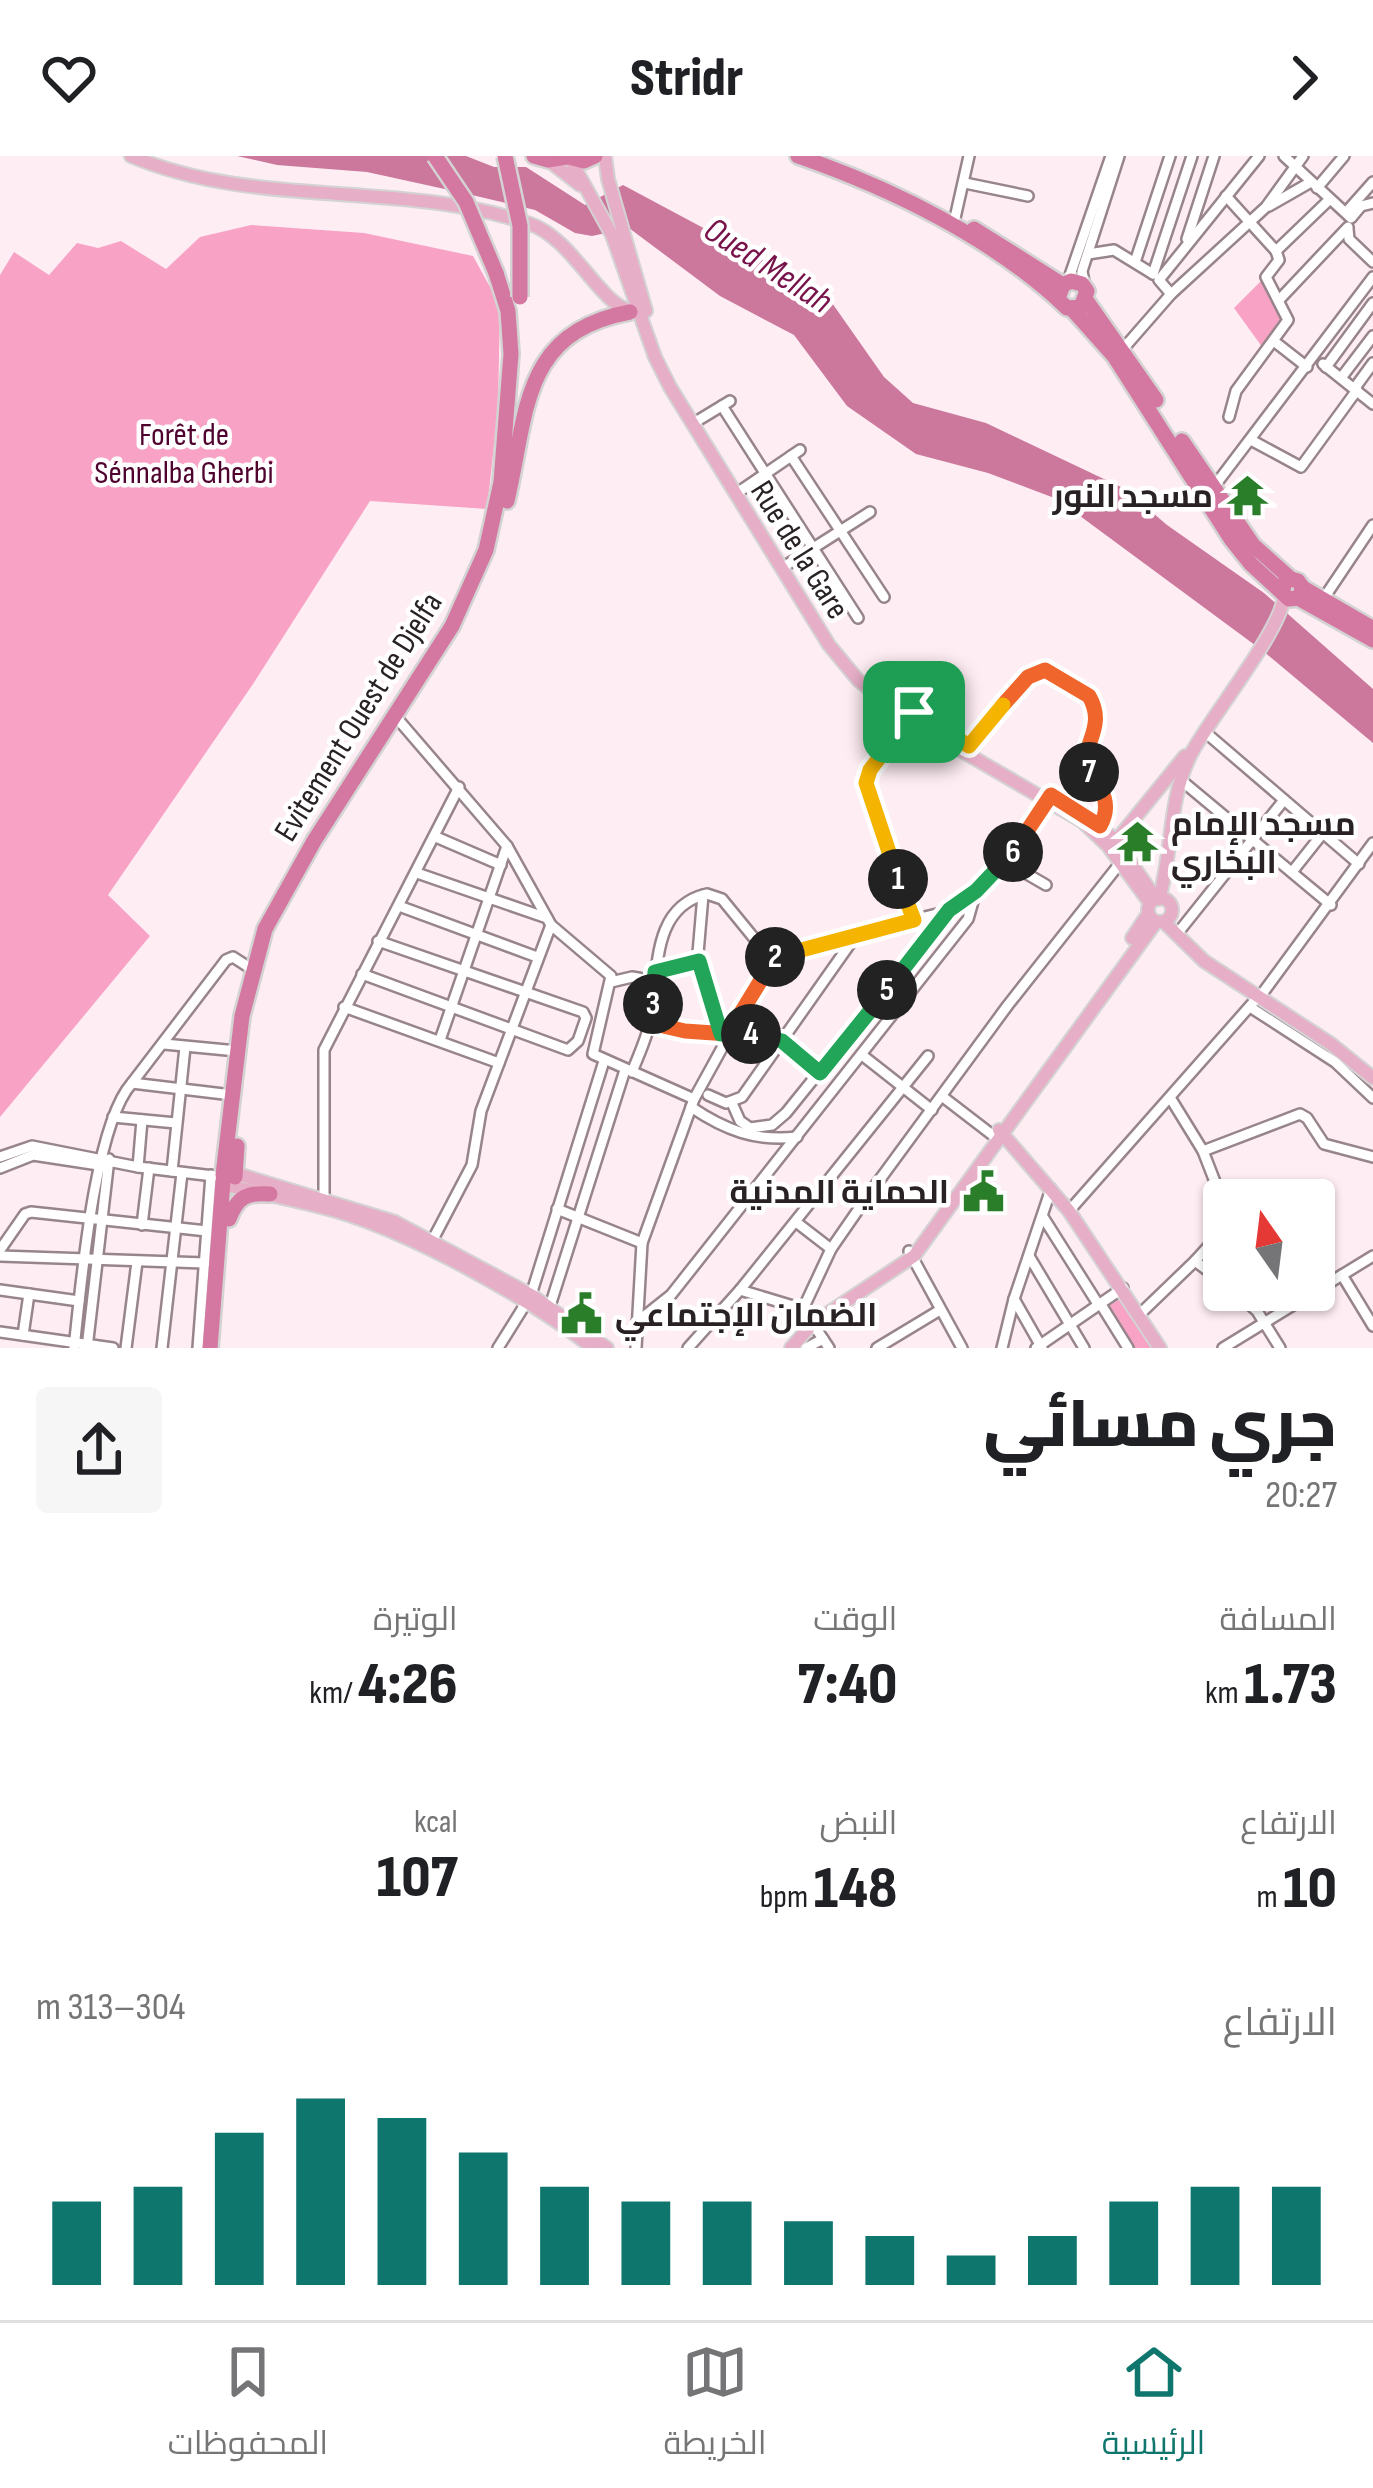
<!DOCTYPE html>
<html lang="ar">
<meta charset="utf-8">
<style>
:root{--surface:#fff;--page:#f6f6f6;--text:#202124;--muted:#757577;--line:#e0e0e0;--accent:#0f766e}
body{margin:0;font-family:"Sofia Sans Condensed",Cairo,sans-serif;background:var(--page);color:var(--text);direction:rtl;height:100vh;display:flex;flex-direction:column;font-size:45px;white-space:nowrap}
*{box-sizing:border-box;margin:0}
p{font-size:39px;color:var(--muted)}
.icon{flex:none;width:66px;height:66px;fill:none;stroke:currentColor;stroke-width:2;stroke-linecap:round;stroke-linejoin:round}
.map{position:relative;height:1192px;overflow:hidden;direction:ltr}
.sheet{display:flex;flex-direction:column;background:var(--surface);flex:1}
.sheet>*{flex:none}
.needle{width:78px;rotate:346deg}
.tools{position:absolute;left:1203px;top:1023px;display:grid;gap:24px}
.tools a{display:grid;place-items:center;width:132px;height:132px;border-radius:12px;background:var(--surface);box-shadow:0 3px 9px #0004;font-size:60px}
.pin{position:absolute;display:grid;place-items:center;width:102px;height:102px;color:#fff;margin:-51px;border-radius:24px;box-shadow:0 6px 18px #0006}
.km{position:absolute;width:60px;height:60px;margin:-30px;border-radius:50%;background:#222;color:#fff;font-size:33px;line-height:60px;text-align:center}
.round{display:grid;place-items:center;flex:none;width:126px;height:126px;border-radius:12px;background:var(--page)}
.headline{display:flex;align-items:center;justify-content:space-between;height:204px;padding:0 36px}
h1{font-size:66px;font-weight:800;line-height:90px}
.stats{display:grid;grid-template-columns:repeat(3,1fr);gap:18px;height:204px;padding:12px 36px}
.stats div{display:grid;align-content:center}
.stats b{font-size:60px;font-weight:800}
.stats small{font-size:33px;font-weight:400}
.stats p{font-size:33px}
.chart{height:336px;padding:24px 36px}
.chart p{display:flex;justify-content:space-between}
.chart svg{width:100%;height:216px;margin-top:12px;stroke:var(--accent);stroke-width:6}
header{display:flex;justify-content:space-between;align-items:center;height:156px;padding:0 36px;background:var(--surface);font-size:54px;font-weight:800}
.tabs{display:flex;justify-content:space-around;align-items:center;height:168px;border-top:3px solid var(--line);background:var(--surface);font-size:33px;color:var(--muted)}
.tabs a{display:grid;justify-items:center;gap:6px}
.tabs .on{color:var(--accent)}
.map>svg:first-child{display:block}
</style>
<header><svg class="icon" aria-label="forward" viewBox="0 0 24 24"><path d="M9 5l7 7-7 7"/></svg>Stridr<svg class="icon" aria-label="heart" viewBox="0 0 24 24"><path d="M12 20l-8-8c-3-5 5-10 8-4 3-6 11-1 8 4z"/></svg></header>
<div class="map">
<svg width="1373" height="1192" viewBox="0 0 1373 1192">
<rect width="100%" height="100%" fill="#feedf3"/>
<!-- green -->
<g fill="#f8a3c6">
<path d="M 251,69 L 364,77 L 473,100 L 500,149 L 498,253 L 487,353 L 370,345 L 253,528 L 108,739 L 150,780 L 0,961 L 0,119 L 14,96 L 49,119 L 77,87 L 98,92 L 121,85 L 166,113 L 200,81 Z"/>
<path d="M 1263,123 L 1287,161 L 1265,195 L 1234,152 Z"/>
<path d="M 1121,1142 L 1152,1192 L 1135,1192 L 1109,1150 Z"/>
</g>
<!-- water -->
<path fill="#cb789c" d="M 237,0 L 466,0 L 494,11 L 526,11 L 585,49 L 623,29 L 825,137 L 884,221 L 913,247 L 986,267 L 1125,333 L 1167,369 L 1264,437 L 1373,533 L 1373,587 L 1263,495 L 1057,343 L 988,317 L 916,298 L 847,250 L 794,179 L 720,140 L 629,72 L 592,80 L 575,77 L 535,54 L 472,39 L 367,16 L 277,9 Z"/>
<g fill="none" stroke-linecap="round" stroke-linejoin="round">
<defs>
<g id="minor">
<path d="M 1284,0 L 1351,62 L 1361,50 L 1373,47"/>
<path d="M 965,27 L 1028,40"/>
<path d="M 1317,32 L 1344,0"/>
<path d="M 1226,40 L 1276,95 L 1279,104 L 1266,121 L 1288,164 L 1236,235 L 1229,261"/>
<path d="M 1269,50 L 1311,26"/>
<path d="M 1349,53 L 1373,26"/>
<path d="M 955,62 L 969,0"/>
<path d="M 1348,73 L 1349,83 L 1373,106"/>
<path d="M 1187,83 L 1214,0"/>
<path d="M 1276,95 L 1330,43"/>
<path d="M 1088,98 L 1114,94 L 1153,118"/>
<path d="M 1135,106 L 1170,0"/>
<path d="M 1153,118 L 1192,0"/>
<path d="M 1068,125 L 1111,0"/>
<path d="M 1085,131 L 1082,115 L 1119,0"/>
<path d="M 1171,138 L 1159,124 L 1259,0"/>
<path d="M 1279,144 L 1348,71"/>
<path d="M 1275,186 L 1307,211"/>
<path d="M 1123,193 L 1171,138 L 1266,51 L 1303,0"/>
<path d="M 1323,208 L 1373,248"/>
<path d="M 1326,211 L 1373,147"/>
<path d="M 1341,222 L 1373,180"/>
<path d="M 1354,233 L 1373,207"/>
<path d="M 722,250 L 858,462"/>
<path d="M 697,265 L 730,245"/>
<path d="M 1251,284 L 1301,311 L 1357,234"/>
<path d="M 791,300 L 884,441"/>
<path d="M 1213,332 L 1373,121"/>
<path d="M 740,335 L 800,294"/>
<path d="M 785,410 L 870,356"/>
<path d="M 1324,442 L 1373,369"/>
<path d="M 911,560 L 870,614 L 866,627 L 914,765"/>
<path d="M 396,561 L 507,690 L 551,769 L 611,820 L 593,898 L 694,943"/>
<path d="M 1205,576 L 1359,708"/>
<path d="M 969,590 C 990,565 1013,523 1045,514 L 1089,540 L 1097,565 L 1085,608 C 1097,630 1114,644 1100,671"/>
<path d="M 1182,625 L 1331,749"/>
<path d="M 436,681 L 501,709"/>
<path d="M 1012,698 L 1027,718 L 1046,729"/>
<path d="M 1292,716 L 1323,677"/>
<path d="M 417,717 L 547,762"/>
<path d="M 703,739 L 698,797 L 721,878"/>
<path d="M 399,750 L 537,801"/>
<path d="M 1181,773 L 1284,644"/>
<path d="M 655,816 L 699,805"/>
<path d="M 362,818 L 568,894 L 578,885 L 586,862 L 583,856 L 378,785"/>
<path d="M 611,826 L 632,821 L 655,825"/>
<path d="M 1262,838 L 1373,687"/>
<path d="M 344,851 L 499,907"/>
<path d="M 1250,851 L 1335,906 L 1373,942"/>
<path d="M 650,867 L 722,878"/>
<path d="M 731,873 L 782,885 L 820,917"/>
<path d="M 440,884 L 507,690"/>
<path d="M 164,888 L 237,895"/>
<path d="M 862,899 L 932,954"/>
<path d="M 632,916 C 639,898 648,880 651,861 C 659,818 650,751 707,738 L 722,743 L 771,803"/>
<path d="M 232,939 L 132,927 L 226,804 L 233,801 L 253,814"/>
<path d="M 708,939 L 726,947 L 742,941 L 857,778"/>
<path d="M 943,941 L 995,981"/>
<path d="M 1171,943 L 1203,995 L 1224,1049"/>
<path d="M 732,947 L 740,965 L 750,972 L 772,969 L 786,957 L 949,755"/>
<path d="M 691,951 C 725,974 756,986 797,981"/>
<path d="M 113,961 L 176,967"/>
<path d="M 1203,995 L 1300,958 L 1307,962 L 1324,988 L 1373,1001"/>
<path d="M 0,1001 L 32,990 L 138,1011 L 222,1021"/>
<path d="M 138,1011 L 142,964"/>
<path d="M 0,1012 L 33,999 L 105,1010"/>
<path d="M 172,1015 L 185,891"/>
<path d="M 324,1048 L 324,894 L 459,631"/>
<path d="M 557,1053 L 642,1087"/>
<path d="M 1069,1055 L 1258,841"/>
<path d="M 1043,1061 L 1098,1148"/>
<path d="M 796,1066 L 831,1093"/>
<path d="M 142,1069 L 149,1012"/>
<path d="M 430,1089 L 472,1009 L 481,955 L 551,769"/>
<path d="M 0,1094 L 25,1058 L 31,1056 L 207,1075"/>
<path d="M 909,1095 L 962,1192"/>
<path d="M 0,1100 L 205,1107"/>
<path d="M 1029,1100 L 1084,1192"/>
<path d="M 1195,1105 L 1224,1073"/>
<path d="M 1342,1119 L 1373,1170"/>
<path d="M 0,1134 L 79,1145"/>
<path d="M 740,1134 L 803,1153 L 829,1192"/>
<path d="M 1233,1134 L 1257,1155 L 1280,1192"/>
<path d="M 1014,1143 L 1042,1192"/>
<path d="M 1100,1147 L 1128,1192"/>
<path d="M 550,1150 L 625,914"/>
<path d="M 803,1153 L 831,1093 L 867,1041 L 1008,849 L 1121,706"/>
<path d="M 1141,1157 L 1195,1105 L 1224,1127"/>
<path d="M 637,1166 L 671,1139 L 968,763 L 976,735"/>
<path d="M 0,1176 L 113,1192"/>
<path d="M 23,1179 L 29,1138"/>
<path d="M 74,1192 C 81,1131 94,969 132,927"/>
<path d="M 87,1192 L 109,1003"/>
<path d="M 126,1192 L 137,1106"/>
<path d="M 162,1192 L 182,1017"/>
<path d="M 198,1192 L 211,1019"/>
<path d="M 498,1192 L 531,1139 L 604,905"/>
<path d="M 636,1192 L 642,1087 L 694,943 L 771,803 L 798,792 L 949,755 L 976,735 L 1012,698 L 1048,645"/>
<path d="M 688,1192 L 740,1134 L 928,900"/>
<path d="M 806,1192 L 823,1183"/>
<path d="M 877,1192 L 940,1154"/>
<path d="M 1002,1192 L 1014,1143 L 1051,1033"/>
<path d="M 1036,1192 L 1123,1132"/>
<path d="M 1223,1192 L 1373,1100"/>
</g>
<g id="major">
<path d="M 131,0 C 258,54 401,23 530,68 C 574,83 601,152 633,155"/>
<path d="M 605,0 L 608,23 L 646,155"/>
<path d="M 570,3 L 612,79 L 655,201 L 670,231 L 829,489 L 858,524 L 909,564 L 1082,665 L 1108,690 L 1150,747"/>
<path d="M 548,4 L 580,29"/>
<path d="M 884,535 L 942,574"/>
<path d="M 1098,669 L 1116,685 L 1156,743"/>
<path d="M 1116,685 L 1185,600"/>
<circle cx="1160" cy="754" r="12"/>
<path d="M 1159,743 C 1173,695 1168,643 1191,598 C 1209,563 1284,471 1284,439"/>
<path d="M 1164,766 L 1204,805 L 1331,888 L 1373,922"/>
<path d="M 1132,782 L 1148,758"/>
<path d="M 999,974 L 1069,1055 L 1160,1192"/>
<path d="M 231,1016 L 395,1066 L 531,1139 L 607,1192"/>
<path d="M 227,1029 C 266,1039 307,1046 346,1058 C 420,1082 531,1143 593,1192"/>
<path d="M 791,1192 L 812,1168 L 914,1100 L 1156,766"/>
</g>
<g id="highway">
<path d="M 534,0 L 548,4 L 566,1"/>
<path d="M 565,0 L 584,5 L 595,0"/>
<path d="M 798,0 C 893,33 995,83 1067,152 L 1081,151 L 1087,135 L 1082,128 L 1071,125 L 1063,129 L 1059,140"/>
<path d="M 974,73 L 1063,129"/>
<path d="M 1086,144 L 1156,244"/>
<path d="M 1072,153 L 1114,200 L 1231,383 L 1251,408 L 1289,443 L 1298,442 L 1303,432 L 1298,425 L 1291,423 L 1285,426 L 1282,436"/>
<path d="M 1182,285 L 1253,389 L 1291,423"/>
<path d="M 507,345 C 528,256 521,176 630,156"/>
<path d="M 1303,432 L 1370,471"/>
<path d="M 1298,442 L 1373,484"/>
<path d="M 223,1019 L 242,860 L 265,773 L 314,685 L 452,470 L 486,394 L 501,326 L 511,198 L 508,155 L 496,117"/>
<path d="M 235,1021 L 237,990"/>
<path d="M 229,1063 C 237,1041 247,1036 270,1038"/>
<path d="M 210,1192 L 223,1025"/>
</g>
</defs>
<!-- minor casing -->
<use href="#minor" stroke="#98858c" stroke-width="14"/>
<!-- major casing -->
<use href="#major" stroke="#d4d3d3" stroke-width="16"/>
<!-- highway casing -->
<use href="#highway" stroke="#d4d3d3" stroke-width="20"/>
<!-- minor -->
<use href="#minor" stroke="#fff" stroke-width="9"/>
<!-- major -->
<use href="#major" stroke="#e6aec7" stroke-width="12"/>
<!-- highway -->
<use href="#highway" stroke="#d578a1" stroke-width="15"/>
<defs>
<g id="highway-bridge">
<path d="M 435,0 L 466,46 L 496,117"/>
<path d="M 505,0 L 520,70 L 520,141"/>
</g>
</defs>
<!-- highway-bridge casing -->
<use href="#highway-bridge" stroke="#d4d3d3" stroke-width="20" stroke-linecap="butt"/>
<!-- highway-bridge -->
<use href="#highway-bridge" stroke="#d578a1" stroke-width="15"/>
</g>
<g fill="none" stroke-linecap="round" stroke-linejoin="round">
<defs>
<path id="split-1" d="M 898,723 L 866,627 L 870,614 L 914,556"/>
<path id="split-2" d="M 775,801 L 914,764 L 898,723"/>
<path id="split-3" d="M 653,848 L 650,867 L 685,875 L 728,878 L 775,801"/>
<path id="split-4" d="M 653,848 L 655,816 L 699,805 L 721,878 L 728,878 L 731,872 L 751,878"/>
<path id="split-5" d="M 751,878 L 782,885 L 820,917 L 887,834"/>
<path id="split-6" d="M 887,834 L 949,754 L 976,735 L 1013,696"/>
<path id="split-7" d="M 1013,696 L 1051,639 L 1100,670 C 1112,649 1103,634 1089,616"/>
<path id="split-8" d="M 1003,549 L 1028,521 L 1045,514 L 1089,540 C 1108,573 1078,589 1089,616"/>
<path id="split-9" d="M 914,556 L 969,590 L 1003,549"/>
</defs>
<!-- split-1 casing -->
<use href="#split-1" stroke="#fff" stroke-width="24"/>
<!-- split-2 casing -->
<use href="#split-2" stroke="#fff" stroke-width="24"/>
<!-- split-3 casing -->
<use href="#split-3" stroke="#fff" stroke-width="24"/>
<!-- split-4 casing -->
<use href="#split-4" stroke="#fff" stroke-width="24"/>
<!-- split-5 casing -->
<use href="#split-5" stroke="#fff" stroke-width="24"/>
<!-- split-6 casing -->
<use href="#split-6" stroke="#fff" stroke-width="24"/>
<!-- split-7 casing -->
<use href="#split-7" stroke="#fff" stroke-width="24"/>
<!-- split-8 casing -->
<use href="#split-8" stroke="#fff" stroke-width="24"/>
<!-- split-9 casing -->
<use href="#split-9" stroke="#fff" stroke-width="24"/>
<!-- split-1 -->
<use href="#split-1" stroke="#f5b400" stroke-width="15"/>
<!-- split-2 -->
<use href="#split-2" stroke="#f5b400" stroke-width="15"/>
<!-- split-3 -->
<use href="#split-3" stroke="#f0652b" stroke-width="15"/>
<!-- split-4 -->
<use href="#split-4" stroke="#22a559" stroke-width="15"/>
<!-- split-5 -->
<use href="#split-5" stroke="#22a559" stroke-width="15"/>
<!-- split-6 -->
<use href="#split-6" stroke="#22a559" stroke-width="15"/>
<!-- split-7 -->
<use href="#split-7" stroke="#f0652b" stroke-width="15"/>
<!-- split-8 -->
<use href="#split-8" stroke="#f0652b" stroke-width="15"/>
<!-- split-9 -->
<use href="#split-9" stroke="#f5b400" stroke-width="15"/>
</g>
<!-- icons -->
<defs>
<symbol id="temple-bare" viewBox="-9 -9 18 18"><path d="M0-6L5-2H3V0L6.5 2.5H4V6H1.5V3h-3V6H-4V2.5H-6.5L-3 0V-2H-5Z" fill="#2a7e2a" stroke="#fff" stroke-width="2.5" paint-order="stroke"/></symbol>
<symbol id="civic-bare" viewBox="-9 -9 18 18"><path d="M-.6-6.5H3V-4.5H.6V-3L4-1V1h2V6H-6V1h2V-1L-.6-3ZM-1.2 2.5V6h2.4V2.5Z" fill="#2a7e2a" stroke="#fff" stroke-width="2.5" paint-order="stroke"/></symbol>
</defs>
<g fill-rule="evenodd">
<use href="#temple-bare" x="1218" y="310" width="59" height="59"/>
<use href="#temple-bare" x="1108" y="656" width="59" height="59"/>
<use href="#civic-bare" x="954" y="1006" width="59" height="59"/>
<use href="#civic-bare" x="552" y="1128" width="59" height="59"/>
</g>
<g text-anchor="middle" stroke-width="9" stroke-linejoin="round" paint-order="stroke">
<!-- park labels -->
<g font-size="33" fill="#4f022e" stroke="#fff">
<text x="184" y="289">Forêt de<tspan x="184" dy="38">Sénnalba Gherbi</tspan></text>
</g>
<!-- poi labels -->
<g font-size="33" font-weight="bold" fill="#292225" stroke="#fff" text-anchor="end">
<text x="1213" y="351">مسجد النور</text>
<text x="1171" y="679" text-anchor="start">مسجد الإمام<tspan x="1171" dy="38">البخاري</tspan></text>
<text x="949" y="1047">الحماية المدنية</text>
<text x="615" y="1170" text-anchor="start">الضمان الإجتماعي</text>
</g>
<!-- street labels -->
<g font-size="33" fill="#292225" stroke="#fff">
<text transform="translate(801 393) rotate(58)" y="12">Rue de la Gare</text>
<text transform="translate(357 560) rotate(-58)" y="12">Evitement Ouest de Djelfa</text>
</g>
<!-- water labels -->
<g font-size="36" font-style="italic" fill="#77134a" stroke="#fff">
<text transform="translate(769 108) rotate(33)" y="13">Oued Mellah</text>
</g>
</g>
</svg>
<div class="tools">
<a><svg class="needle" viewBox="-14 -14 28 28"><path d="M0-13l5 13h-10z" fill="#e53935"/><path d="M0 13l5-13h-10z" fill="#757577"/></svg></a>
</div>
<div class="pin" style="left:914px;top:556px;background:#1e9e55"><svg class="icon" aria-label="arrive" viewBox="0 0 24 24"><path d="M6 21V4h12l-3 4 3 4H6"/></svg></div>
<b class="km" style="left:898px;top:723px">1</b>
<b class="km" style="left:775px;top:801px">2</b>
<b class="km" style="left:653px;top:848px">3</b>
<b class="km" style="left:751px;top:878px">4</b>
<b class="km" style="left:887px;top:834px">5</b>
<b class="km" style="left:1013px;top:696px">6</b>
<b class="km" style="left:1089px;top:616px">7</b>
</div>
<section class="sheet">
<div class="headline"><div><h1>جري مسائي</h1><p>20:27</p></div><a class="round"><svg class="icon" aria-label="share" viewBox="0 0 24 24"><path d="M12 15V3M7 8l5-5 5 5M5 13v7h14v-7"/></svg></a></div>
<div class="stats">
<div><p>المسافة</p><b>1.73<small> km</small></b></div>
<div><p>الوقت</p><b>7:40</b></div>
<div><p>الوتيرة</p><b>4:26<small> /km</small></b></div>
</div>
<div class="stats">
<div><p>الارتفاع</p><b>10<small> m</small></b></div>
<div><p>النبض</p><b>148<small> bpm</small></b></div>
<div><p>kcal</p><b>107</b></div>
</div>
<div class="chart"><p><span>الارتفاع</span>304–313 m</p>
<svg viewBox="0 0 160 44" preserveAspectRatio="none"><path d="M5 44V27M15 44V24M25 44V13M35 44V6M45 44V10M55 44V17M65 44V24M75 44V27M85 44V27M95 44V31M105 44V34M115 44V38M125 44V34M135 44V27M145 44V24M155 44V24"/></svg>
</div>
</section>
<nav class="tabs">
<a class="on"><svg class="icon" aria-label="home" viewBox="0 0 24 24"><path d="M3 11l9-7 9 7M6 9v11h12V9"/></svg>الرئيسية</a>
<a><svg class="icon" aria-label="map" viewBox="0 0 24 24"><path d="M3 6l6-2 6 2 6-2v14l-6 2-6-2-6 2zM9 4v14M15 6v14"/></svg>الخريطة</a>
<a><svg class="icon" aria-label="saved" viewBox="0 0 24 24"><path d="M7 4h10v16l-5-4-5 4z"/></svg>المحفوظات</a>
</nav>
